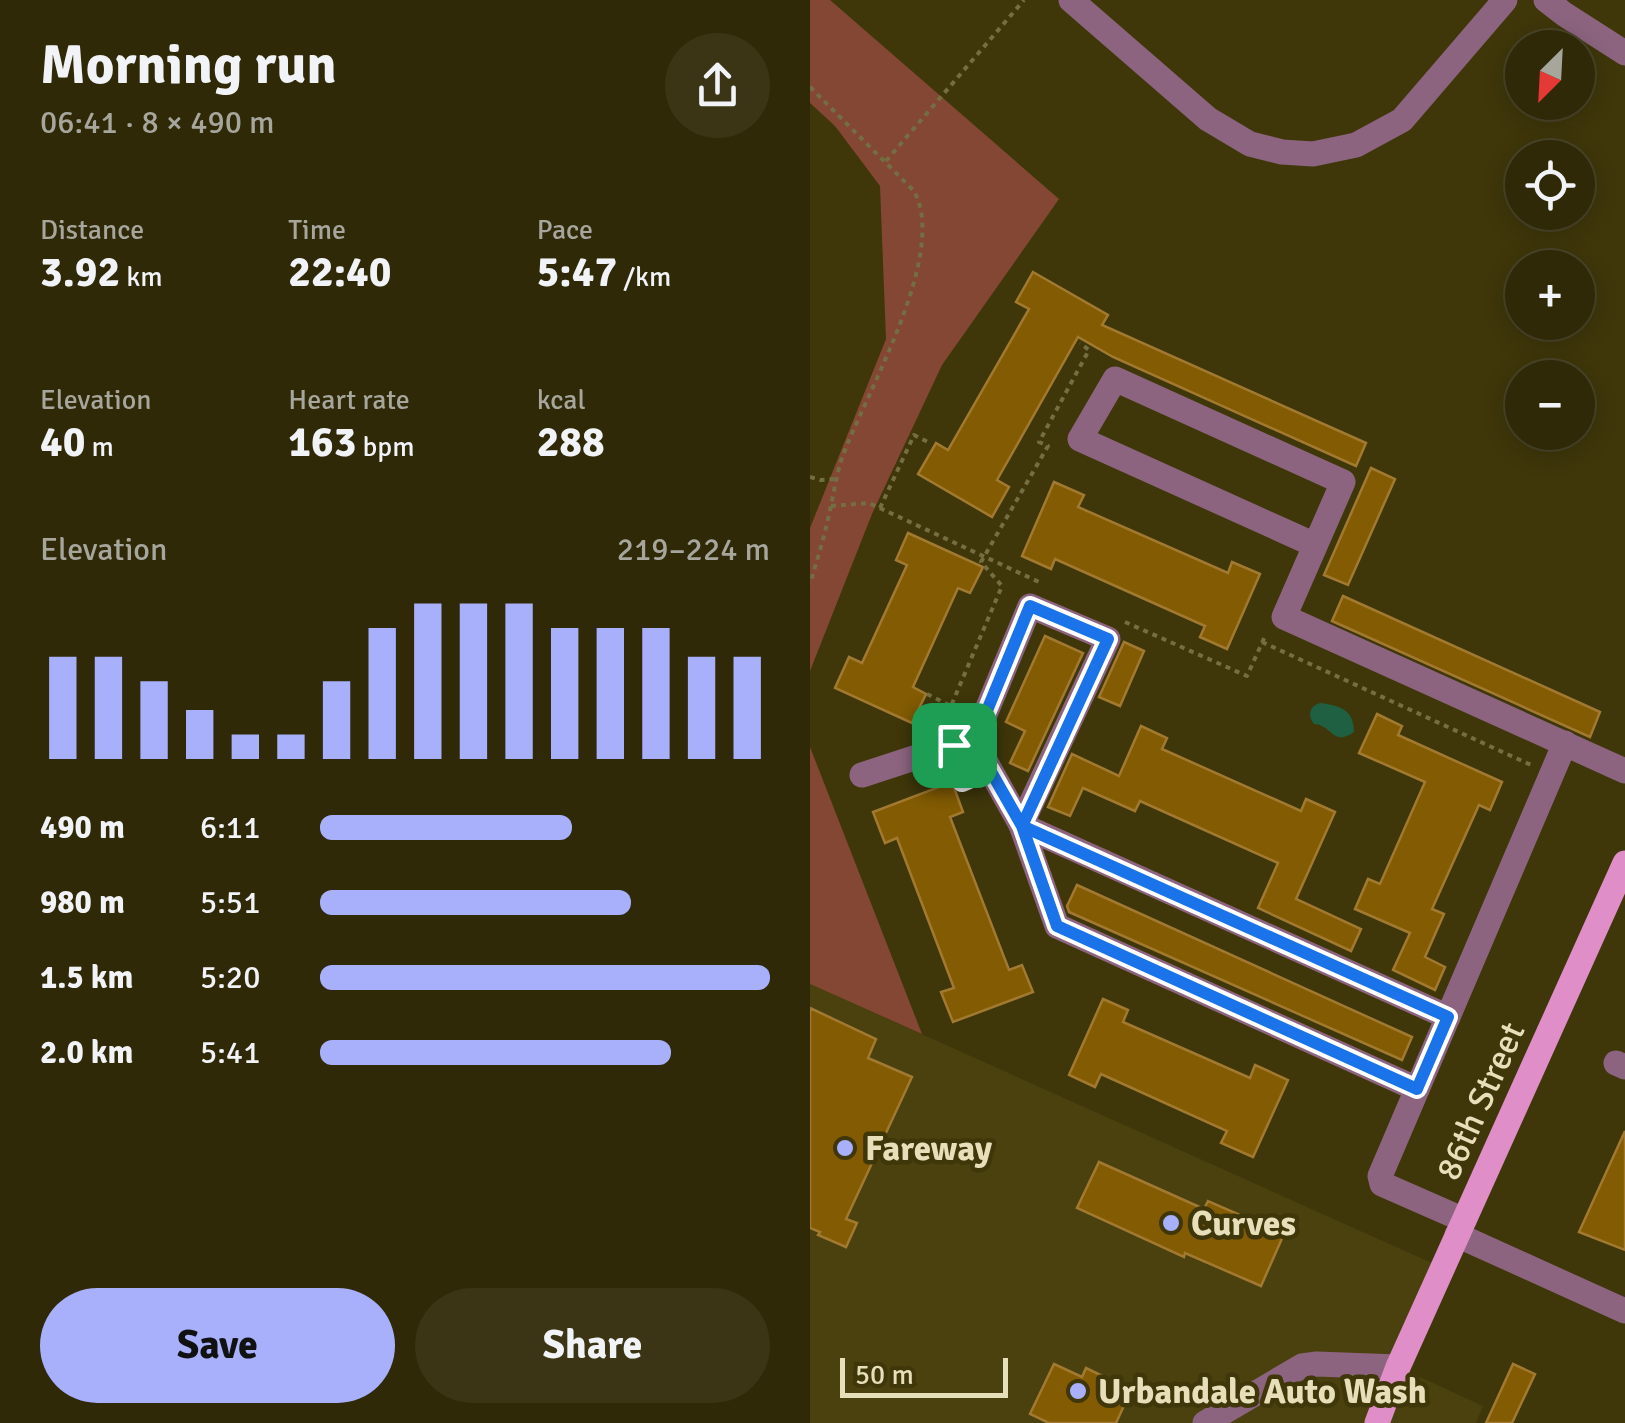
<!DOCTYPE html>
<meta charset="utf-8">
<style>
:root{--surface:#2f2908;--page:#3b3516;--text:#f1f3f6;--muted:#a7a69c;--line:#4a4529;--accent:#a8b0fc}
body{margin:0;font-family:Signika,sans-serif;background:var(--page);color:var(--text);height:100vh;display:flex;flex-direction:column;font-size:38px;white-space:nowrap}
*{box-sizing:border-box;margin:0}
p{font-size:32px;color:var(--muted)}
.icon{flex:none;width:55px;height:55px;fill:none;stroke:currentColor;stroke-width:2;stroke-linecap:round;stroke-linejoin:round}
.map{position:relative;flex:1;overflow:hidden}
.panel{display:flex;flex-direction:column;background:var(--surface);width:810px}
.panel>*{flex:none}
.needle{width:65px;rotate:204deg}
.fabs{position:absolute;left:695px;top:30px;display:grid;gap:20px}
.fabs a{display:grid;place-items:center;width:90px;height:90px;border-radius:50%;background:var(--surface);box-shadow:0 5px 25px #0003,0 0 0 2px var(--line);font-size:50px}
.scale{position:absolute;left:30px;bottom:25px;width:168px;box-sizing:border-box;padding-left:10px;border:5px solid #e6dfb9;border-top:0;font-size:28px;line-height:35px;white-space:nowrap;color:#e6dfb9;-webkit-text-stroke:8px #3f370a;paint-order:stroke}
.pin{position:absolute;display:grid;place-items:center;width:85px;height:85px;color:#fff;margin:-42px;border-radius:20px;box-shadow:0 5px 15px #0006}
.round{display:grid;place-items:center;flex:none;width:105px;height:105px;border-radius:52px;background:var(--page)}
.headline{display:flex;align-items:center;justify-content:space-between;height:170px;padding:0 40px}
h1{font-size:55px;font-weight:700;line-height:75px}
.figures{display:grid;grid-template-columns:repeat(3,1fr);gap:15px;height:170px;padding:10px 40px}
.figures div{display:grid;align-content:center}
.figures b{font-size:42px;font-weight:700}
.figures small{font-size:28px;font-weight:400}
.figures p{font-size:28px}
.chart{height:280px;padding:20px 40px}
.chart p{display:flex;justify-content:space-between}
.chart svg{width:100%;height:180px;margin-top:10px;stroke:var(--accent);stroke-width:6}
.action{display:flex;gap:20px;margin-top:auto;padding:20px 40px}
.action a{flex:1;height:115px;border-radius:60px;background:var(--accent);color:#111;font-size:40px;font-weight:700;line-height:115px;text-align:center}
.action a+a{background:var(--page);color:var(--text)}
ul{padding:0 40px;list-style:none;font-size:32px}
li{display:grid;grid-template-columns:160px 120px 1fr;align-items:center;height:75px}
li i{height:25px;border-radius:12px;background:var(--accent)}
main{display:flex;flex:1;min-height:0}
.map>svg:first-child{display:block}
</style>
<main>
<section class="panel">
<div class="headline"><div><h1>Morning run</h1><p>06:41 · 8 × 490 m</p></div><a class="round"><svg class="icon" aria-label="share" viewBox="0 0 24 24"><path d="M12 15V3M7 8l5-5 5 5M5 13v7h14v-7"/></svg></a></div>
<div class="figures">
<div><p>Distance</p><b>3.92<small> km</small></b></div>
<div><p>Time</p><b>22:40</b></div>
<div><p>Pace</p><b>5:47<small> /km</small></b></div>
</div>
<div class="figures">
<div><p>Elevation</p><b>40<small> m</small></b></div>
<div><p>Heart rate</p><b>163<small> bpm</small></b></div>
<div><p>kcal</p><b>288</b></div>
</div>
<div class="chart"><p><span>Elevation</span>219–224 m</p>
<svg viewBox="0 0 160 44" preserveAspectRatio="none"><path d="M5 44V19M15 44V19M25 44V25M35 44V32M45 44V38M55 44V38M65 44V25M75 44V12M85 44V6M95 44V6M105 44V6M115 44V12M125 44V12M135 44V12M145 44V19M155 44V19"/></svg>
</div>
<ul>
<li><b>490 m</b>6:11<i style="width:56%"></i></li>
<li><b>980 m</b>5:51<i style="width:69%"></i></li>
<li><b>1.5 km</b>5:20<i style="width:100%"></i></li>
<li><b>2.0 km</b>5:41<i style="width:78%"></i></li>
</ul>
<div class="action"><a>Save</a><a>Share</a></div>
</section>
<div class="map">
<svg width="815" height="1423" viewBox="0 0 815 1423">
<rect width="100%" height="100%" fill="#3f370a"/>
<!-- built -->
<path fill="#4a410f" d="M 0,984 L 633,1268 L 588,1367 L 673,1406 L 666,1423 L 0,1423 Z"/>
<!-- green -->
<g fill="#834733">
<path d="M 0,0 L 20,0 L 249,199 L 132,365 L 62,514 L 0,671 L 0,528 L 76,339 L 70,186 L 25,126 L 0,103 Z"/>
<path d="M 0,747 L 112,1034 L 0,984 Z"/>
</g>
<!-- water -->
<path fill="#1e6041" d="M 511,703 C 531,706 544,710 544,732 C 522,747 523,725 504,724 C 497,715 500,705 511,703 Z"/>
<!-- building -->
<g fill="#825b03" stroke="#a27930" stroke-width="2.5">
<path d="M 223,272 L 298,315 L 292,325 L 556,443 L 546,466 L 303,357 L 268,337 L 187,480 L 199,487 L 182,517 L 108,474 L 126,443 L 138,450 L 219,309 L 206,302 Z"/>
<path d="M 561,468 L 585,479 L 538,585 L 514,575 Z"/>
<path d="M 244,482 L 274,495 L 268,507 L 418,573 L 422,562 L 450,574 L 417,649 L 390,637 L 395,626 L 245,559 L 241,569 L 212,556 Z"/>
<path d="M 98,533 L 173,567 L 160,593 L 148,588 L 103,687 L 116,694 L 102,723 L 25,688 L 39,657 L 52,663 L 97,565 L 86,560 Z"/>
<path d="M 533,596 L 790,712 L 780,737 L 522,621 Z"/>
<path d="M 235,636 L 273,653 L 218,771 L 200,763 L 215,731 L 196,722 Z"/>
<path d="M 314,642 L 334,651 L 310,706 L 289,697 Z"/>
<path d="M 567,714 L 592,726 L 588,735 L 692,782 L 680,810 L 669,805 L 622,909 L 634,914 L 615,957 L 635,967 L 625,990 L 583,970 L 600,933 L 545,909 L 558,879 L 570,884 L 615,782 L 549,753 Z"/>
<path d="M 331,726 L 357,738 L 352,749 L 491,811 L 496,799 L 525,812 L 486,899 L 551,929 L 541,951 L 448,908 L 468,863 L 330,801 L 325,811 L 273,788 L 260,816 L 238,807 L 262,754 L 309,776 Z"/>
<path d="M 142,782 L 153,812 L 140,817 L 199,970 L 212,965 L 223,992 L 143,1022 L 131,992 L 144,988 L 87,838 L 75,843 L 63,812 Z"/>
<path d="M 267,885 L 602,1037 L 592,1060 L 259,912 L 257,906 Z"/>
<path d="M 293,999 L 318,1010 L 313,1022 L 440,1078 L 445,1065 L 478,1080 L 443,1157 L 411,1143 L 417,1131 L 291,1074 L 285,1087 L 259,1075 Z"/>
<path d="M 0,1008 L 66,1039 L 58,1058 L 102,1077 L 36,1219 L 47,1223 L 36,1247 L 8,1235 L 10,1232 L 0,1228 Z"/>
<path d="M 815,1131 L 815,1250 L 769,1232 Z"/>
<path d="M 289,1162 L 394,1209 L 398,1201 L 474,1234 L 451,1286 L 375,1253 L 374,1257 L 267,1208 Z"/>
<path d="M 244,1364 L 272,1377 L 276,1368 L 295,1377 L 291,1385 L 318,1397 L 306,1423 L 239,1423 L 220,1414 Z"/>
<path d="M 703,1364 L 725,1374 L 702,1423 L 676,1423 Z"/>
</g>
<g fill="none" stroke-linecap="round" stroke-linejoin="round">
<!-- path -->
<g stroke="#756e43" stroke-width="4" stroke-dasharray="5 5" stroke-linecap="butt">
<path d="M 0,87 L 104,191 C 139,255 55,394 32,458 C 26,476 24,493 20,510 C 15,535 7,560 0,584"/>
<path d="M 76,161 L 214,0"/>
<path d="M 0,477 L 10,480 L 25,479"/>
<path d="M 21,506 L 59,503 L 229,582"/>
<path d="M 70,508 L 104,435 L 118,442"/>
<path d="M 315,622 L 437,676 L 456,634"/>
<path d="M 452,642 L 721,765"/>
<path d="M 117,694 L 141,706"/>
<path d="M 143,724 L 141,706 L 192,586 L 171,562 L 238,446 L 229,442 L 279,350 L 270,343"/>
<path d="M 148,768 L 152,781 L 158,779"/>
</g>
<!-- minor -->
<g stroke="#8c647f" stroke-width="25">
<path d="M 261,0 L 398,119 L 440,144 L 472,152 L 503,154 L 546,145 L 592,120 L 695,0"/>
<path d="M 736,0 L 754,14 L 815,53"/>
<path d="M 505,545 L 270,439 L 305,379 L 533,482 L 474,617 L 815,771"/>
<path d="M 52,775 L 144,745 L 164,741"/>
<path d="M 211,825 L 298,639 L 220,606 L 164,741 L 211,825 L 247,926 L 607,1089"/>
<path d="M 211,825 L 638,1017"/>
<path d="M 806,1063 L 815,1067"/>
<path d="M 654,1220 L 572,1184 L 570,1176 L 755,743"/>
<path d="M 647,1235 L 815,1311"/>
<path d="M 395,1423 L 492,1366 L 507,1364 L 588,1367"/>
</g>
<!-- major -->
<path stroke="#df8ec7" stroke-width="25" d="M 567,1423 L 588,1367 L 815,863"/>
</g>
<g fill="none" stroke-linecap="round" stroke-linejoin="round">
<defs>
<path id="route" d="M 144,745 L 152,782 L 180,770 L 212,826 L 247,926 L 607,1089 L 638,1017 L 212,826 L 298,639 L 220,606 L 164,742 L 144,745"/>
</defs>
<!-- route casing -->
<use href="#route" stroke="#fff" stroke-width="20"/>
<!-- route -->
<use href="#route" stroke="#1a73e8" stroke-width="12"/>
</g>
<!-- markers -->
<g fill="#a8b0fc" stroke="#3f370a" stroke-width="4">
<circle cx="35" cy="1148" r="10"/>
<circle cx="361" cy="1223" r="10"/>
<circle cx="268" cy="1391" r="10"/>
</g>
<g text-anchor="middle" stroke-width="9" stroke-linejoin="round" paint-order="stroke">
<!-- street labels -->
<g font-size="35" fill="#e6dfb9" stroke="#3f370a">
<text transform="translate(670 1101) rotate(-66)" y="12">86th Street</text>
</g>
<!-- poi labels -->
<g font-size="35" font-weight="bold" fill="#e6dfb9" stroke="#3f370a" text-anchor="start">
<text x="55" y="1160">Fareway</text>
<text x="381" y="1235">Curves</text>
<text x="288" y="1403">Urbandale Auto Wash</text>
</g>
</g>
</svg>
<div class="fabs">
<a><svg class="needle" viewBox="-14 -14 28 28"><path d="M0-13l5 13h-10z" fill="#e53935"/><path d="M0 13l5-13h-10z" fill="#a7a69c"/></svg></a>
<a><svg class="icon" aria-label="locate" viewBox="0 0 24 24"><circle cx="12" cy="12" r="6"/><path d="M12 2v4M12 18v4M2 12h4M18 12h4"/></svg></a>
<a>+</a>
<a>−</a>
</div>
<div class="scale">50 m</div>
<div class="pin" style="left:144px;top:745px;background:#1e9e55"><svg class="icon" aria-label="arrive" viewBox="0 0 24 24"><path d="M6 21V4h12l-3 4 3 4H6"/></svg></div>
</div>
</main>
